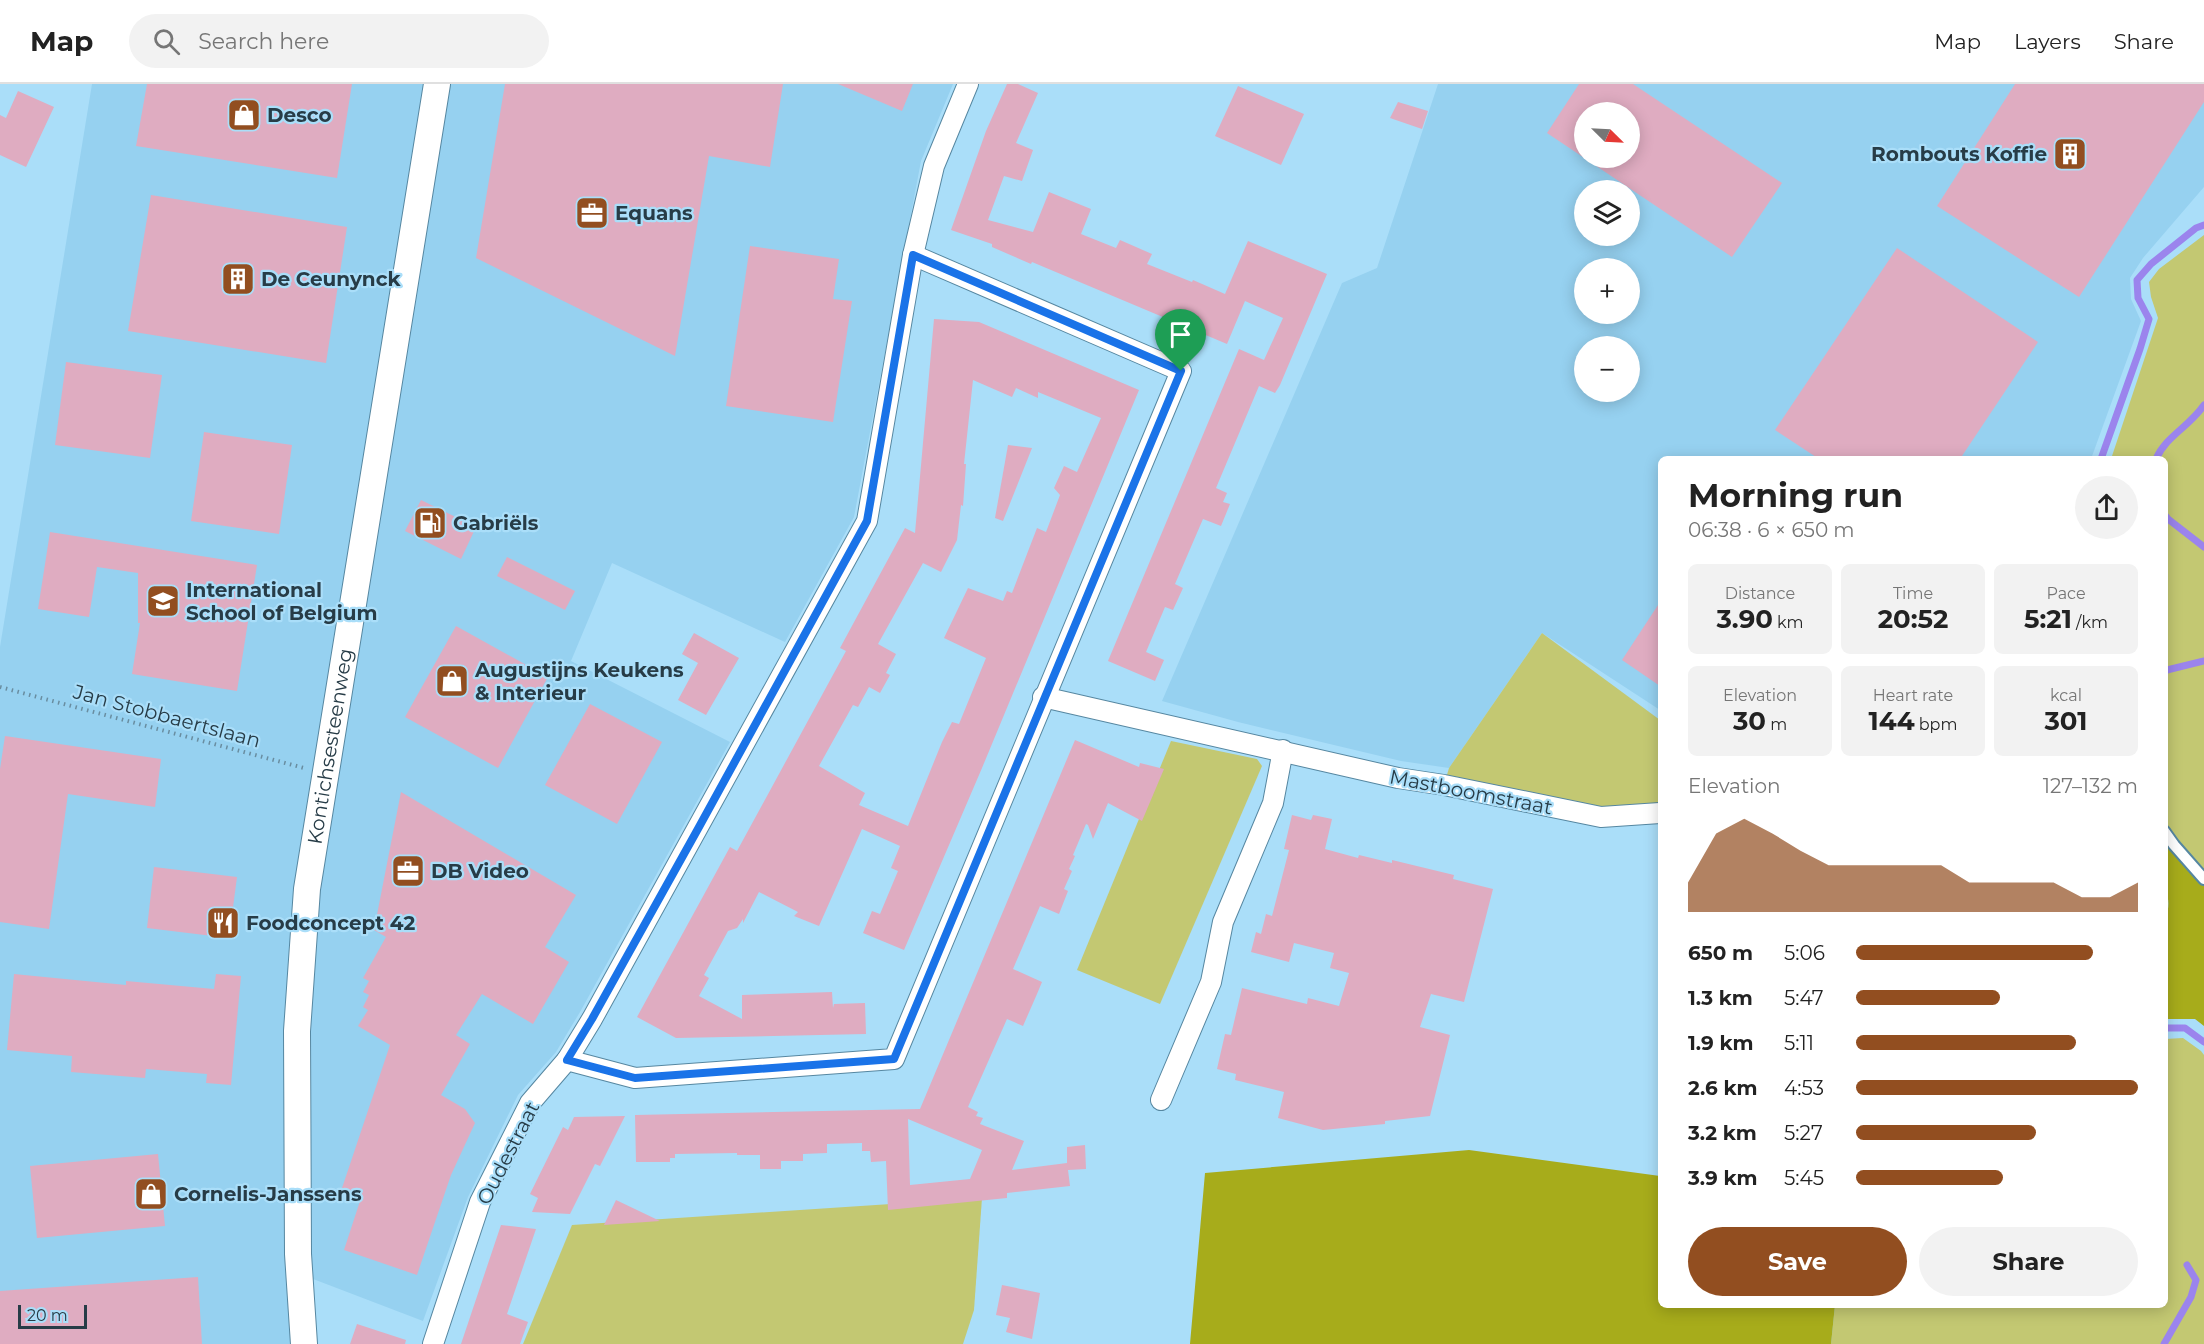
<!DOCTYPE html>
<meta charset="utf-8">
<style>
:root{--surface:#fff;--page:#f2f2f2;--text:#222;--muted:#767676;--line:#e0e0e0;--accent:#924e20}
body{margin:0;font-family:Montserrat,sans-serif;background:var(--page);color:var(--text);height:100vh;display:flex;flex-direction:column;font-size:22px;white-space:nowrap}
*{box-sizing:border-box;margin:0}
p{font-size:20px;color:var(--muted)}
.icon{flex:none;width:33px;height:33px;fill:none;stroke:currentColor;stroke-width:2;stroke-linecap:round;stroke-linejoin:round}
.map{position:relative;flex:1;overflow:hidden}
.drawer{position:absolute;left:1658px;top:372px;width:510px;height:852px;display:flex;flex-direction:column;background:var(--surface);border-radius:9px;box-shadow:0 3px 15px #0003}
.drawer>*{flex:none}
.needle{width:39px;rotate:114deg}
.buttons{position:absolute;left:1574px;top:18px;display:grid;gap:12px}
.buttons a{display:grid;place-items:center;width:66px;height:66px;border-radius:50%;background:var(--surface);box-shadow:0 3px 15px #0003;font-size:30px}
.scale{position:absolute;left:18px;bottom:15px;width:69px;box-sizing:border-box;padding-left:6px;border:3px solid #273c47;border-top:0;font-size:16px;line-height:21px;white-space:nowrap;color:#273c47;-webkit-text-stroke:4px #aadef9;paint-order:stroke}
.pin{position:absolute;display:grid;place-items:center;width:51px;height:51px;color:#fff;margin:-62px -26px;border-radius:50% 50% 50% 0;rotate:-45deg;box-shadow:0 0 6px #0007}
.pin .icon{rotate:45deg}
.round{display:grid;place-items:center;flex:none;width:63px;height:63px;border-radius:32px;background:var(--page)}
.headline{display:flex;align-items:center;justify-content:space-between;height:102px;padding:0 30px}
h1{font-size:33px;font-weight:700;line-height:45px}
.metrics{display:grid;grid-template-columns:repeat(3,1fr);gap:9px;height:102px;padding:6px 30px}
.metrics div{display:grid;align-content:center;border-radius:9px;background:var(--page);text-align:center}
.metrics b{font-size:26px;font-weight:700}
.metrics small{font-size:16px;font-weight:400}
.metrics p{font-size:16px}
.chart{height:168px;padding:12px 30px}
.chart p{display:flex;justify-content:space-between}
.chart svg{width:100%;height:108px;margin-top:6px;fill:var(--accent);opacity:.7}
.primary-button{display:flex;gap:12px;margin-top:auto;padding:12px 30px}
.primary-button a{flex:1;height:69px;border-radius:36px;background:var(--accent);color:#fff;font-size:24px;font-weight:700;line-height:69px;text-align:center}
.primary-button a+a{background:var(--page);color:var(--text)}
ul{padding:0 30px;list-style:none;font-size:20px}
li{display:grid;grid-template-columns:96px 72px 1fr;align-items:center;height:45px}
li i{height:15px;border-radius:8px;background:var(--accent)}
header{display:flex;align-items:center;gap:36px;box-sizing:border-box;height:84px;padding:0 30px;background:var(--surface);border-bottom:2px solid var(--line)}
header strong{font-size:28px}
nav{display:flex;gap:33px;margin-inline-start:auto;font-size:21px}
.search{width:420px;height:54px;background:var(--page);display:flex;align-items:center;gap:15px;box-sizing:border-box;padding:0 21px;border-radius:33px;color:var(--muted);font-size:22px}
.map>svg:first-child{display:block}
</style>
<header>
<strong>Map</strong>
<div class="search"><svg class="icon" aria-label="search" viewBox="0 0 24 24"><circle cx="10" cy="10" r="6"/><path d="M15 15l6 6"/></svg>Search here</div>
<nav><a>Map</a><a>Layers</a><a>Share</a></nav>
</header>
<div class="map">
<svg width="2204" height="1260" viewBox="0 0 2204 1260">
<rect width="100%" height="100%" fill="#aadef9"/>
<!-- built -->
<g fill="#96d1f0" fill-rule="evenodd">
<path d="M 92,0 L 953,0 L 921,77 L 854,433 L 785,558 L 612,479 L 571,577 L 730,658 L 580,928 L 556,968 L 518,1011 L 468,1113 L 423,1237 L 300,1190 L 304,1260 L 0,1260 L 0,563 Z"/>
<path d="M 1438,0 L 2204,0 L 2204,103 L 2143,174 L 2130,194 L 2131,215 L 2141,237 L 2091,375 L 1660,375 L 1660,626 L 1542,549 L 1449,684 L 1401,677 L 1238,638 L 1162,617 L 1342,199 L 1377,184 ZM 1584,28 L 1629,28 L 1629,74 L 1584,74 ZM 1584,106 L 1629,106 L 1629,152 L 1584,152 ZM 1584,184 L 1629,184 L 1629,230 L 1584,230 ZM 1584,262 L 1629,262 L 1629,308 L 1584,308 Z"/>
</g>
<!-- green -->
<g fill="#c3c872">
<path d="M 2204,151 L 2204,795 L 2165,747 L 2164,375 L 2111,375 L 2158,234 L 2151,213 L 2149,198 L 2159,185 Z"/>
<path d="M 1542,549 L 1660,636 L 1660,728 L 1601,733 L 1444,701 L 1449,684 Z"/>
<path d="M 1171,657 L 1257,675 L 1262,682 L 1160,920 L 1077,886 Z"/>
<path d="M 2183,954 L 2201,967 L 2204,971 L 2204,1260 L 1831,1260 L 1835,1221 L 2164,1221 L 2165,955 Z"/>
<path d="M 982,1114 L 974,1226 L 963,1260 L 523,1260 L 572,1141 Z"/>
</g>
<!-- forest -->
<g fill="#a7ac1b">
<path d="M 2165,747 L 2204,795 L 2204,942 L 2195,935 L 2165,935 C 2165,905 2162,875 2165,845 C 2166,830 2172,820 2165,805 Z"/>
<path d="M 1469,1066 L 1660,1092 L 1660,1221 L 1835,1221 L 1831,1260 L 1190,1260 L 1205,1089 Z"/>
</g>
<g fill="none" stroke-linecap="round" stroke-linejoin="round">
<!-- stream -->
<g stroke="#9b84ed" stroke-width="7">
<path d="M 2101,375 L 2140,265 L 2149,235 L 2138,214 L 2137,196 L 2151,180 L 2196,144 L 2204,141"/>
<path d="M 2156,375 C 2166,352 2189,343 2204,321"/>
<path d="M 2164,430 L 2168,435 L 2204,463"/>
<path d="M 2164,589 L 2167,586 L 2204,577"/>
<path d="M 2164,944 L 2185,944 L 2204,958"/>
<path d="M 2164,1260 L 2191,1213 L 2196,1196 L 2187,1181"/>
</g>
</g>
<!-- building -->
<g fill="#dfacc1" fill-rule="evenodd">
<path d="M 147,0 L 352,0 L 337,94 L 136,62 Z"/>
<path d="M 505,0 L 783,0 L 770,83 L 709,72 L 675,272 L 476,174 Z"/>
<path d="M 838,0 L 913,0 L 902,27 Z"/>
<path d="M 1007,0 L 1018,0 L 1038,9 L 1016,59 L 1033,66 L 1022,97 L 1004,92 L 988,136 L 1033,148 L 1049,108 L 1091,125 L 1081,150 L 1116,164 L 1120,156 L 1152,170 L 1147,180 L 1192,198 L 1193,196 L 1225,210 L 1248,157 L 1327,190 L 1280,301 L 1275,309 L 1259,302 L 1216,404 L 1227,409 L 1223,418 L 1230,420 L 1221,442 L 1203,435 L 1175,500 L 1183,504 L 1173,526 L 1165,523 L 1146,568 L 1164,576 L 1155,597 L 1108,577 L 1239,265 L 1264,276 L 1283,234 L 1245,217 L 1227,260 L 1032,178 L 1031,180 L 992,163 L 992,160 L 951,146 L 986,47 Z"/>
<path d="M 1579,0 L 1633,0 L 1782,99 L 1732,173 L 1547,49 ZM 1584,28 L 1629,28 L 1629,74 L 1584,74 Z"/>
<path d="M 2015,0 L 2204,0 L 2204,18 L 2079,213 L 1937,122 Z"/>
<path d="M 1238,2 L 1304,30 L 1281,81 L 1215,52 Z"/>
<path d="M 18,7 L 54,23 L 26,83 L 0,71 L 0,31 L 6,34 Z"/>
<path d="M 1398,18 L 1428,27 L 1422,45 L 1390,34 Z"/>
<path d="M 151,111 L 347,143 L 326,279 L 128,247 Z"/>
<path d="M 750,162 L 839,175 L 833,215 L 852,217 L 833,338 L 726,322 Z"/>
<path d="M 1897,164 L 2038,258 L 1960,375 L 1819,375 L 1775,346 Z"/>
<path d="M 934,235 L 979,238 L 1139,306 L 982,684 L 904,866 L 863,849 L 872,827 L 880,830 L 898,787 L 891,784 L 900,762 L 862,745 L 819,842 L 794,832 L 798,828 L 759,808 L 743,839 L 743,835 L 737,844 L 728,847 L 704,891 L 709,894 L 699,912 L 742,935 L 742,911 L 832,908 L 833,924 L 834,920 L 865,919 L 866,950 L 676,954 L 637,933 L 730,763 L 737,767 L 846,567 L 840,564 L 905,444 L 915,449 ZM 973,296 L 1012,313 L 1016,304 L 1038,314 L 1038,308 L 1101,334 L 1077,388 L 1064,382 L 1054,404 L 1060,411 L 1046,448 L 1037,444 L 1012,509 L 1007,507 L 1003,517 L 968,504 L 944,554 L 986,574 L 959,640 L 952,638 L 942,658 L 908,742 L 859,721 L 865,709 L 819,682 L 853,621 L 858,623 L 869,603 L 880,609 L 890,591 L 886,589 L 896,570 L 878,560 L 923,479 L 941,488 L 957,456 L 961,421 L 963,422 L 966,380 L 964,380 Z"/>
<path d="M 66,278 L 162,291 L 150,374 L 55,361 Z"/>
<path d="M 204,348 L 292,361 L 279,450 L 191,437 Z"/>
<path d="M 1008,361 L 1032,364 L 1003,437 L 995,434 Z"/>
<path d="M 421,416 L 476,443 L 461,475 L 405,447 Z"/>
<path d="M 50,448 L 257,481 L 237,607 L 132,590 L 140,539 L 138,539 L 138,489 L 97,483 L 89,533 L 38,525 Z"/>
<path d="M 507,473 L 575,507 L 565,526 L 497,492 Z"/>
<path d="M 1660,518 L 1660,602 L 1622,576 Z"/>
<path d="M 456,542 L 548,593 L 498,684 L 405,633 Z"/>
<path d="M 694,549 L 739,574 L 706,631 L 678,616 L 698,579 L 682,570 Z"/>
<path d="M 590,620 L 662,658 L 617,740 L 545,701 Z"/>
<path d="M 5,652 L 161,675 L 155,723 L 68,710 L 49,845 L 0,838 L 0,685 Z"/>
<path d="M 1075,656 L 1139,683 L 1140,679 L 1164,685 L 1142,737 L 1108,719 L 1093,755 L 1088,741 L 1086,740 L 1073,771 L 1075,772 L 1069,785 L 1072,787 L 1064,805 L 1068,807 L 1059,830 L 1040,822 L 1013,885 L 1042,898 L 1037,910 L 1023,942 L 1007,935 L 968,1023 L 978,1028 L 976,1032 L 983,1034 L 980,1040 L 1024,1057 L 1012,1086 L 1067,1079 L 1067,1063 L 1085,1061 L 1086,1085 L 1068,1086 L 1070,1102 L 1007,1109 L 1007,1114 L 888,1126 L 886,1077 L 871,1078 L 870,1067 L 862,1067 L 862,1059 L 827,1060 L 827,1069 L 803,1070 L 803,1077 L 781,1077 L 781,1085 L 760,1085 L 760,1071 L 737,1071 L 737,1069 L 675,1070 L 675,1074 L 670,1074 L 670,1078 L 636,1078 L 635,1031 L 920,1025 ZM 908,1035 L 982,1066 L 970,1095 L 910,1101 Z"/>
<path d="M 401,708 L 576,811 L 545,863 L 569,878 L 533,940 L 482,910 L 456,951 L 470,960 L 441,1011 L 465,1025 L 475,1039 L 451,1091 L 417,1191 L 344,1166 L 360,1117 L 340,1110 L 390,961 L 358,942 L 368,926 L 363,923 L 369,911 L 363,908 L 369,897 L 363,894 L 386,853 L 374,846 Z"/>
<path d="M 1292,731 L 1311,736 L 1313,731 L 1332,735 L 1325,765 L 1358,774 L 1359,771 L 1392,779 L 1392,776 L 1454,791 L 1453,795 L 1493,805 L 1464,918 L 1431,910 L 1420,943 L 1450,951 L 1430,1032 L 1385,1037 L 1385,1040 L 1323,1046 L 1278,1034 L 1284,1008 L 1235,996 L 1236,990 L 1217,985 L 1225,950 L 1231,951 L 1242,904 L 1307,920 L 1308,914 L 1339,922 L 1349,889 L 1330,884 L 1334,869 L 1294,859 L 1289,878 L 1251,868 L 1256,848 L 1261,850 L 1266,830 L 1272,832 L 1289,766 L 1284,765 Z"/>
<path d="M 154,783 L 237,793 L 229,854 L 147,844 Z"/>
<path d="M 14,890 L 126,901 L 126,897 L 214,905 L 216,890 L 241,892 L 231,1001 L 206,999 L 207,990 L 146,985 L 145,994 L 71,988 L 72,972 L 7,966 Z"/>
<path d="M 625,1032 L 600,1082 L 595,1080 L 570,1130 L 532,1128 L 538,1114 L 530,1110 L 563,1043 L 568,1046 L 574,1033 Z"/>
<path d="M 158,1070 L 165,1142 L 37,1154 L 30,1082 Z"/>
<path d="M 616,1116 L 660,1137 L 604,1141 Z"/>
<path d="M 501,1141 L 536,1145 L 507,1230 L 528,1238 L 520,1260 L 461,1260 Z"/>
<path d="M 198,1193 L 202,1260 L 0,1260 L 0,1207 Z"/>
<path d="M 1002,1201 L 1040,1209 L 1032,1255 L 1006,1248 L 1010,1234 L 996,1231 Z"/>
<path d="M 357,1240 L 406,1256 L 405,1260 L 350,1260 Z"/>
</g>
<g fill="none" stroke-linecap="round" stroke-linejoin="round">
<defs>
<path id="service" d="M 2164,747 L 2174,761 L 2204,795"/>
<g id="minor">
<path d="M 1043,613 L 1398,694 L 1444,701 L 1601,733 L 1660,729"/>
<path d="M 567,976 L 635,994 L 894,975 L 1181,287 L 913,171"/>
<path d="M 1161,1016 L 1211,898 L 1223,838 L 1273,719 L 1283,666"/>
<path d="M 433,1260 L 480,1118 L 530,1019 L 567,976 L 592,935 L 867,437 L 913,171 L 934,82 L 968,0"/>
</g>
<g id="tertiary">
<path id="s1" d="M 304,1260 L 298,1170 L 297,947 L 307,805 L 437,0"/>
</g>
</defs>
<!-- service casing -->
<use href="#service" stroke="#5687a1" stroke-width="14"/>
<!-- minor casing -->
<use href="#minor" stroke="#5687a1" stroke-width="22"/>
<!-- tertiary casing -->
<use href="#tertiary" stroke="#5687a1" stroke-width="28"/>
<!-- path -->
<path stroke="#698da0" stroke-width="4" stroke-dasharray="1.5 4.5" stroke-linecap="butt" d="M 0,603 L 304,684"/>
<!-- service -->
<use href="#service" stroke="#fff" stroke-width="10"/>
<!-- minor -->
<use href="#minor" stroke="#fff" stroke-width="20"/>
<!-- tertiary -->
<use href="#tertiary" stroke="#fff" stroke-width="26"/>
</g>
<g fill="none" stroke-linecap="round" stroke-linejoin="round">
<defs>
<path id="route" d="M 913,171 L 1181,287 L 894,975 L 635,994 L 567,976 L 592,935 L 699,743 L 867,437 Z"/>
</defs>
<!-- route casing -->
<use href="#route" stroke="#fff" stroke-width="12"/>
<!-- route -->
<use href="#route" stroke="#1a73e8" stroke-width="8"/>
</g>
<!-- icons -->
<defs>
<symbol id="shop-square" viewBox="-11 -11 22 22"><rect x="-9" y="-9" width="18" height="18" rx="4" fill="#924e20" stroke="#aadef9"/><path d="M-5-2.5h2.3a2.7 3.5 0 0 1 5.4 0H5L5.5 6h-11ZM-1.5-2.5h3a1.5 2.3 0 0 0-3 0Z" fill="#fff"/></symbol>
<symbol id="building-square" viewBox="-11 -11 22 22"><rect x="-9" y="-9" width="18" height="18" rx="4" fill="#924e20" stroke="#aadef9"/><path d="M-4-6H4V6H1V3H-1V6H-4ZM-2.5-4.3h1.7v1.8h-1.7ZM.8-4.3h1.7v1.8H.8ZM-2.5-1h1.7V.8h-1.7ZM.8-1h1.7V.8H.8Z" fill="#fff"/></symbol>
<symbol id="office-square" viewBox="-11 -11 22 22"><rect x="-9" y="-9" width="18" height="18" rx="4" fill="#924e20" stroke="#aadef9"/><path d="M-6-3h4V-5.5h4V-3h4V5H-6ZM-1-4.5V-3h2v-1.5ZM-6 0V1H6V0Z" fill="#fff"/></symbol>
<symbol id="fuel-square" viewBox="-11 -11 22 22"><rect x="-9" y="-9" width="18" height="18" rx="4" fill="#924e20" stroke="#aadef9"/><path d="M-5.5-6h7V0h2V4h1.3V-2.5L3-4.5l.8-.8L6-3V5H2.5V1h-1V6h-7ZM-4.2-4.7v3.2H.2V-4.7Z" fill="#fff"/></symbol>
<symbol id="school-square" viewBox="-11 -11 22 22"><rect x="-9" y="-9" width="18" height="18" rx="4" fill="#924e20" stroke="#aadef9"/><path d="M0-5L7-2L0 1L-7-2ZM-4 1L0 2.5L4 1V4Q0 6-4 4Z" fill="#fff"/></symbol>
<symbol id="restaurant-square" viewBox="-11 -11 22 22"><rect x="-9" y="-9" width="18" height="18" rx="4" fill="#924e20" stroke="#aadef9"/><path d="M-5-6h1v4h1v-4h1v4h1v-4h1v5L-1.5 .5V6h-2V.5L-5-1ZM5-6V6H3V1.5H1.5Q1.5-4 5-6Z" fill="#fff"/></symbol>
</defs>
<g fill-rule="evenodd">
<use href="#shop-square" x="225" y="12" width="38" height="38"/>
<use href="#building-square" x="2051" y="51" width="38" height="38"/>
<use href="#office-square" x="573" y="110" width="38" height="38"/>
<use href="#building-square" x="219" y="176" width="38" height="38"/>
<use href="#fuel-square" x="411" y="420" width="38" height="38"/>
<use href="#school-square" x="144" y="498" width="38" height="38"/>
<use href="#shop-square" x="433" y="578" width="38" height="38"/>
<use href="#office-square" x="389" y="768" width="38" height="38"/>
<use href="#restaurant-square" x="204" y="820" width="38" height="38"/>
<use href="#shop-square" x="132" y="1091" width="38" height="38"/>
</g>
<g text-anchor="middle" stroke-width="4.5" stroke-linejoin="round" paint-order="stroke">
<!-- poi labels -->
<g font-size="20" font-weight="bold" fill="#273c47" stroke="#aadef9" text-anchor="start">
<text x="267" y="38">Desco</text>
<text x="2047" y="77" text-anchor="end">Rombouts Koffie</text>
<text x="615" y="136">Equans</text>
<text x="261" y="202">De Ceunynck</text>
<text x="453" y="446">Gabriëls</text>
<text x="186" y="513">International<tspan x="186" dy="23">School of Belgium</tspan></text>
<text x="475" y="593">Augustijns Keukens<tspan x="475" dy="23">&amp; Interieur</tspan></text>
<text x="431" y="794">DB Video</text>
<text x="246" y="846">Foodconcept 42</text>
<text x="174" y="1117">Cornelis-Janssens</text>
</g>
<!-- street labels -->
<g font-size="20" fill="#273c47" stroke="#aadef9">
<text transform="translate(167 632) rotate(15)" y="7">Jan Stobbaertslaan</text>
<text dy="7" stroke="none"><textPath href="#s1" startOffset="600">Kontichsesteenweg</textPath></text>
<text transform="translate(1471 708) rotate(11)" y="7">Mastboomstraat</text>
<text transform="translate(508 1069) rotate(-63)" y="7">Oudestraat</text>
</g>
</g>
</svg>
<div class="buttons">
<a><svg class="needle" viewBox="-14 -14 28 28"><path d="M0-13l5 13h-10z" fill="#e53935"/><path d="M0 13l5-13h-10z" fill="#767676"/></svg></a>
<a><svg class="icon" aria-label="layers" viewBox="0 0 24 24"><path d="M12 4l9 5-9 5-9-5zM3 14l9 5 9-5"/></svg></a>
<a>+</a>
<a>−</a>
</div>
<div class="scale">20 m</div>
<div class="pin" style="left:1181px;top:287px;background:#1e9e55"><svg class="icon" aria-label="arrive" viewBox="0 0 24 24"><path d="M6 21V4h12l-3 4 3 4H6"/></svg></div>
<section class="drawer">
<div class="headline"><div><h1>Morning run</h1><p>06:38 · 6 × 650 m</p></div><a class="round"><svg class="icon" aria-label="share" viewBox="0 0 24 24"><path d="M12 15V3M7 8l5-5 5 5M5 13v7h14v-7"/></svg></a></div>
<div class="metrics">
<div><p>Distance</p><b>3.90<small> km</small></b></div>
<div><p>Time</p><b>20:52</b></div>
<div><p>Pace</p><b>5:21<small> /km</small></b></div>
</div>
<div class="metrics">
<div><p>Elevation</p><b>30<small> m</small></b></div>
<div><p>Heart rate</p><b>144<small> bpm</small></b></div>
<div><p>kcal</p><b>301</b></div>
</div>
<div class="chart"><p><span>Elevation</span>127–132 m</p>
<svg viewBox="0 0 160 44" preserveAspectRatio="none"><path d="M0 44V32L10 12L20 6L30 12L40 19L50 25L60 25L70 25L80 25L90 25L100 32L110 32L120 32L130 32L140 38L150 38L160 32V44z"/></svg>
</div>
<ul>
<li><b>650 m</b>5:06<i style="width:84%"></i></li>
<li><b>1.3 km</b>5:47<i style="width:51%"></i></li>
<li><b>1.9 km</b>5:11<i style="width:78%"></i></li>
<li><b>2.6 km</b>4:53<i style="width:100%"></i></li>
<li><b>3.2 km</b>5:27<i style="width:64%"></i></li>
<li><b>3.9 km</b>5:45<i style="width:52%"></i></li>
</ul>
<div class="primary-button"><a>Save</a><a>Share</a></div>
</section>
</div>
